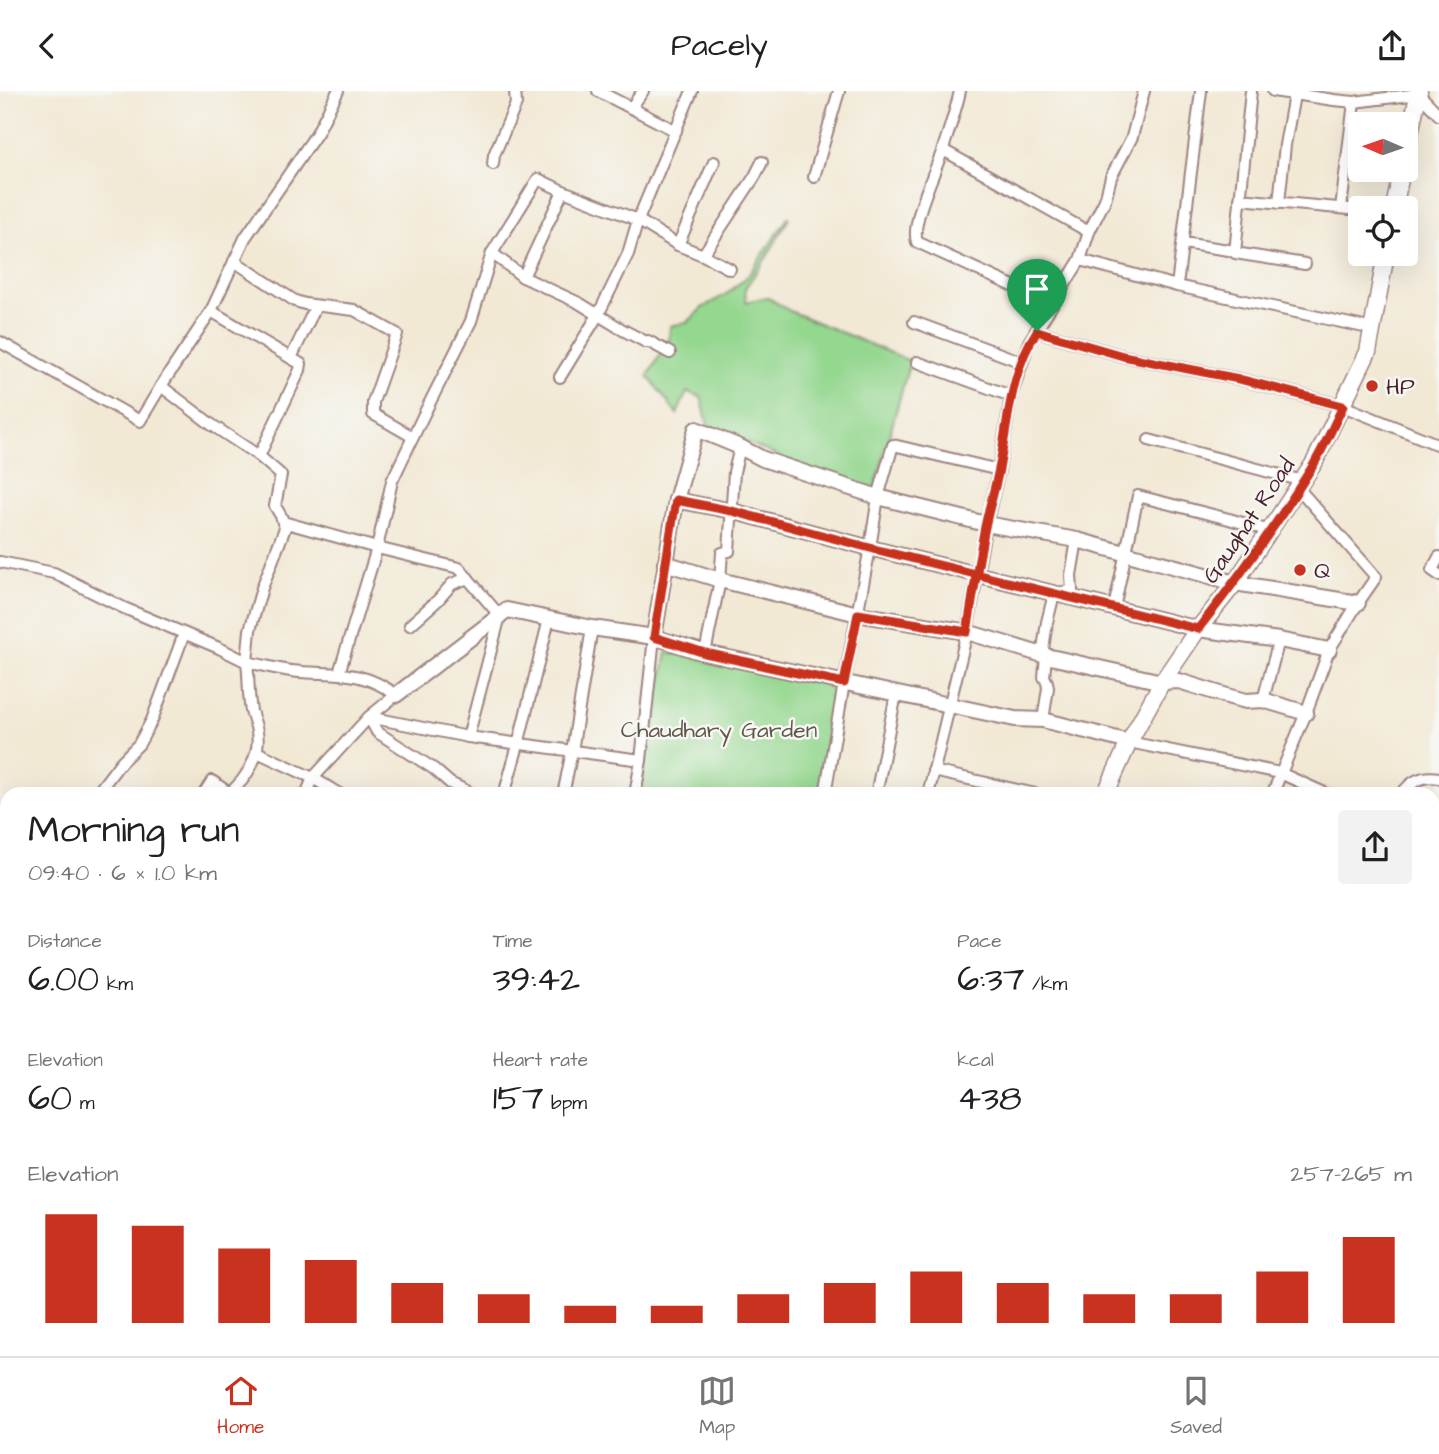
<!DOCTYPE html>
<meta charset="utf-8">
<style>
:root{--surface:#fff;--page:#f2f2f2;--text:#202124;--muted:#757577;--line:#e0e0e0;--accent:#c8321e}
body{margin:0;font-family:"Architects Daughter",sans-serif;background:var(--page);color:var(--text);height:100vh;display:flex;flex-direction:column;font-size:26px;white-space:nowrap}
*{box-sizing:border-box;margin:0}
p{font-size:23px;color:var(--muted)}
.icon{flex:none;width:38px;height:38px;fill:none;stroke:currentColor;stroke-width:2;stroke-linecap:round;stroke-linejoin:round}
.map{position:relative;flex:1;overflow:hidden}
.sheet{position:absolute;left:0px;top:696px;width:1440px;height:569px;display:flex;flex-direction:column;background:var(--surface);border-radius:21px 21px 0 0;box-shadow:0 7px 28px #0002}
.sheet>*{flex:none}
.needle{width:46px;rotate:272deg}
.tools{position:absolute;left:1348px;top:21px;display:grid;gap:14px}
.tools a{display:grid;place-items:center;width:70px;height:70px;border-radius:7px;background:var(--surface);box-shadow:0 7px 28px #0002;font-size:35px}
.pin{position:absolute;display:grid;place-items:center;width:60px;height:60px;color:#fff;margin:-72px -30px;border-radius:50% 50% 50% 0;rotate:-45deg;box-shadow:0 0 7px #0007}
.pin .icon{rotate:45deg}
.round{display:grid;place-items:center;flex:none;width:74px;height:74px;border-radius:7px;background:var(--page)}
.headline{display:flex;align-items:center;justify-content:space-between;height:119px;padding:0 28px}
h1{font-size:38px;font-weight:600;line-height:52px}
.figures{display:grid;grid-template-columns:repeat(3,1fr);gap:10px;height:119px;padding:7px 28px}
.figures div{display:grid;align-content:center}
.figures b{font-size:35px;font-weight:600}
.figures small{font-size:19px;font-weight:400}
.figures p{font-size:19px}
.chart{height:196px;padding:14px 28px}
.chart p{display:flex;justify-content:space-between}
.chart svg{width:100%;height:126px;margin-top:7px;stroke:var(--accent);stroke-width:6}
header{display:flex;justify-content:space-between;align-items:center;height:91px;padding:0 28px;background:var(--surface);font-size:32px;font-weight:600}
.dock{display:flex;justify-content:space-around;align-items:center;height:98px;border-top:2px solid var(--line);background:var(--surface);font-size:19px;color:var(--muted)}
.dock a{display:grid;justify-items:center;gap:4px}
.dock .current{color:var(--accent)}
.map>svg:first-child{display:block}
</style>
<header><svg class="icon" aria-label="back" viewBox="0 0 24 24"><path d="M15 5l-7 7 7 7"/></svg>Pacely<svg class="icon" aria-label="share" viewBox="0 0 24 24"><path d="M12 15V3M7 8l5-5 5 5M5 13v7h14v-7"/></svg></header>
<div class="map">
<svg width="1439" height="1265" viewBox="0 0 1439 1265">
<rect width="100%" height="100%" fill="#f6f6f2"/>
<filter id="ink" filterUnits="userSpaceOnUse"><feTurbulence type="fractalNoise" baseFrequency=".0143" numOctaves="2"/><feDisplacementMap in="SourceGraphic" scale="14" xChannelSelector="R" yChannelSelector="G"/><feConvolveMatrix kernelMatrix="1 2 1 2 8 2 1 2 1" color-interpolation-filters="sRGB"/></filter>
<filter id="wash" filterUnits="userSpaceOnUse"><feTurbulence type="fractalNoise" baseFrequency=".00686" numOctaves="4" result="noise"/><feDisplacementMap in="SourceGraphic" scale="28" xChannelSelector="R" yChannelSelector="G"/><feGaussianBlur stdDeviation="1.57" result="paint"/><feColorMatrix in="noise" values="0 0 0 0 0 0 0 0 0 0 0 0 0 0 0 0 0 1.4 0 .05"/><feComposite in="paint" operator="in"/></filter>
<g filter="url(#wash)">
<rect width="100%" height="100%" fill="#f2e9d5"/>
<!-- green -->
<g fill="#94d78f" stroke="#6f7b5d" stroke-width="2">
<path d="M 789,125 L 788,129 L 766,167 L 745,197 L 746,211 L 767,206 L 790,220 L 910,270 L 874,399 L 802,376 L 708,334 L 701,306 L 687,301 L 677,323 L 648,285 L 669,248 L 670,235 L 688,231 L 702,217 L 728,202 L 748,185 Z"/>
<path d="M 667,561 L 837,596 L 824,703 L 639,704 Z"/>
<path d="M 1439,1058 L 1439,1265 L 1245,1265 L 1252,1258 L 1433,1258 L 1433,1064 Z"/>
<path d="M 530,1258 L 639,1258 L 641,1265 L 526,1265 Z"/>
<path d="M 929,1258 L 1238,1258 L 1231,1265 L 934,1265 Z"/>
</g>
</g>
<g filter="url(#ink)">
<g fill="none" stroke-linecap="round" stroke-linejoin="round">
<defs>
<g id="minor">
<path d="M 338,0 L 317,42 L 245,147 L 211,220 L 161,295 L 212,334 L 259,365 L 281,384 L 275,415 L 281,425 L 285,437 L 262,497 L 250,539 L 247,571 C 262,574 276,578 291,580 C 332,585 359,576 396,604 L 369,626 L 468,646 L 641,669"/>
<path d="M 598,0 L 676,40"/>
<path d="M 960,0 C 956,19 949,39 943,58 C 936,79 910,132 917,151 L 1052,213"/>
<path d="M 1251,0 L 1235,162 L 1305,173"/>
<path d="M 1273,0 L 1334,9 L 1354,11 L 1419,3 L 1439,24"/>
<path d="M 631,17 L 643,0"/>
<path d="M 943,59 L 1089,141"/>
<path d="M 493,73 L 494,64 L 516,13 L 515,0"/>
<path d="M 814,86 L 839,0"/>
<path d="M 1240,108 L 1360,119"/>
<path d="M 1279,112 L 1285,54 L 1294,4"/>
<path d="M 1341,117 L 1354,11"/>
<path d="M 1183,152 L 1235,160"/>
<path d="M 678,154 L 714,71"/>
<path d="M 492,162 L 523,186 L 579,212 L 623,239 L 646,251 L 648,250 L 670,262"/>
<path d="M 703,164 L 755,85 L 762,71"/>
<path d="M 1080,169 L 1177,195 L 1373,238"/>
<path d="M 234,170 L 295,210 L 305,213 L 354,219 L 397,243 L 373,311 L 373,323 L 413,346"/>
<path d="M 523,186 L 563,100"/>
<path d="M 1177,195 L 1201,0"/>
<path d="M 211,220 L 301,273 L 300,279 L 259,365"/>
<path d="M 914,231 L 1022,271"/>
<path d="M 1037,240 L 1123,265 L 1239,288 L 1343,315 L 1439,354"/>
<path d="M 0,251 L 140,330 L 161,295"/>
<path d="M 291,267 L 316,215"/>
<path d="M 917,271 L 1011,305"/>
<path d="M 560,286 L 598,224 L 628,163 L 638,129 L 692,0"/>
<path d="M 1149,349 L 1303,390"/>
<path d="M 283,431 L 377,457 L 459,477 L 500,525 L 468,646"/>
<path d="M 1439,466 L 1432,479 L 1439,484"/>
<path d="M 0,471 L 54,482 L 124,517 L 219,557 L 247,571 C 249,587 248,604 251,620 C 253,627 256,633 257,641 C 261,664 247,687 230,702"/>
<path d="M 1114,517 L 1138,405 L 1229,428 L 1270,440"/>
<path d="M 410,534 L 438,509 L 452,493 L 468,487"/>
<path d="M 705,562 L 720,489 L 722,462 L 729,460 L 734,381 L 740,356"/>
<path d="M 339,582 L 377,457 L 392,390 L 425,321 L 471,230 L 492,162 L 538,88 L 563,100 L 638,129 L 678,154 L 703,164 L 730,178"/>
<path d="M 1263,609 L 1279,549"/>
<path d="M 1043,629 L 1048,597 L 1047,591 L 1044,586 L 1046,565 L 1043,558 L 1047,531 L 1054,503 L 1072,499 L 1071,484 L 1077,449"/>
<path d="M 1129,651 L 1280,682 L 1329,704"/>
<path d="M 257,661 L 313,687 L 306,704"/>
<path d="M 933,680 L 1040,704"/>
<path d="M 96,704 L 121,671 L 139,653 L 152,629 L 184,543"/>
<path d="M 203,704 L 212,690 L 232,704"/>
<path d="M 341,704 L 313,687 L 369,626 L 377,641 L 434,678 L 450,692 L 475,704"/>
<path d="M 504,704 L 518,654 L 549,528"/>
<path d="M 563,704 L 572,660 L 592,537"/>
<path d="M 635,704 L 641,669 L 654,546"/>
<path d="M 825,704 L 844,592 L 870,457 L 878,406 L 893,354 L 999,379"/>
<path d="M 876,704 L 896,603"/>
<path d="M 928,704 L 967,541 L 986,433 L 999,379 L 1011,305 L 1029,251 L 1080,169 L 1089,141 L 1105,109 L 1111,86 L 1132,46 L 1144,0"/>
<path d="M 1272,704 L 1306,622 L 1329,559 L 1358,512 L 1376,486 L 1299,398"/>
<path d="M 1401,704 C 1411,690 1422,684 1439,687"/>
<path d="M 1433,756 L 1439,755"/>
<path d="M 1433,827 L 1439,829"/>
<path d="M 0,834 L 7,821"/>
<path d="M 0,898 L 7,901"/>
<path d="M 1433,933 L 1439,932"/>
<path d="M 1433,1052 L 1439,1043"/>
<path d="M 1433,1072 L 1439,1086"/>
<path d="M 490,1258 L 493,1265"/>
<path d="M 652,1258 L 656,1265"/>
<path d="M 109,1265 L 113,1258"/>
<path d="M 246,1265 L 249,1258"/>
<path d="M 361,1265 L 363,1258"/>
<path d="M 525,1265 L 529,1258"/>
<path d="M 1234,1265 L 1241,1258"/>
</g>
<g id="tertiary">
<path d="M 676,409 L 732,420 L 870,457 L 1198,538 L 1279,549 L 1329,559"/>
<path d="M 665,472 L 720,489 L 858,523 L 967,541 L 1046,565 L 1162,591 L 1179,590 L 1227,605 L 1246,610 L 1263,609 L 1306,622"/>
<path d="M 654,546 L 705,562 L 1015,628 L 1043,629 L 1129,651"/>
<path d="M 396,604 L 507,519 L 592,537 L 654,546 L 676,409 L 696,338 L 740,356 L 763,368 L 878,406 L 986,433 L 1077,449 L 1235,492 L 1358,512"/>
<path d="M 0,1165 L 7,1169"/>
<path d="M 167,1258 L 180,1265"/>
</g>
<g id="secondary">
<path d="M 1405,66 L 1419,0"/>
<path d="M 1394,117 L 1402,79"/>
<path d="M 1105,704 L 1129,651 L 1162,591 L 1198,538 L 1235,492 L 1314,372 L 1368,261 L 1386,163"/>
<path d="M 694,1265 L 698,1258"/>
</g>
</defs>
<!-- minor casing -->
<use href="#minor" stroke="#9e8480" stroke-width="14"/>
<!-- tertiary casing -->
<use href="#tertiary" stroke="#9e8480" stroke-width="18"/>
<!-- secondary casing -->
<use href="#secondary" stroke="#9e8480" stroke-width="19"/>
<!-- minor -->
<use href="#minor" stroke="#fff" stroke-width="10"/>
<!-- tertiary -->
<use href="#tertiary" stroke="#fff" stroke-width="14"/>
<!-- secondary -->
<use href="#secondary" stroke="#fff" stroke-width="16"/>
</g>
</g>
<g fill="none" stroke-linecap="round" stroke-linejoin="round" filter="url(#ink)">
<defs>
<path id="route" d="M 1037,240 C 1010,280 1008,333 999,378 C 995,398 989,416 985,436 C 978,470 973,506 967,541 L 858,523 L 844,592 L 705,562 L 654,546 L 676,409 L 732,420 L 870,457 L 1198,538 C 1240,485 1279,430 1314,373 C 1325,354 1334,334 1343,315 L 1239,288 L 1123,265 L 1037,240"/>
</defs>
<!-- route casing -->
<use href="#route" stroke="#fff" stroke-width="14"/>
<!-- route -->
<use href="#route" stroke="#c8321e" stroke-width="9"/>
</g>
<!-- markers -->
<g fill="#c8321e" stroke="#f6f6f2" stroke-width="2.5">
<circle cx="1372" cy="295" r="7"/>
<circle cx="1300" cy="479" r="7"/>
</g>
<g text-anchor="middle" stroke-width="5" stroke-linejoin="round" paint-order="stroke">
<!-- poi labels -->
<g font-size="23" fill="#4a1f2b" stroke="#f6f6f2" text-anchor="start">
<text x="1386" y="303">HP</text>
<text x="1314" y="487">Q</text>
</g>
<!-- street labels -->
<g font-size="23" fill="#4a1f2b" stroke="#f6f6f2">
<text transform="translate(1248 429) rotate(-56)" y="8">Gaughat Road</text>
</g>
<!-- park labels -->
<g font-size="23" fill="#605649" stroke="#f6f6f2">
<text x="719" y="646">Chaudhary Garden</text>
</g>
</g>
</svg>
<div class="tools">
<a><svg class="needle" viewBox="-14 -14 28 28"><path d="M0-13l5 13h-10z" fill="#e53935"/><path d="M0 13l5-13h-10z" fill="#757577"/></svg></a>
<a><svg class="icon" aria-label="locate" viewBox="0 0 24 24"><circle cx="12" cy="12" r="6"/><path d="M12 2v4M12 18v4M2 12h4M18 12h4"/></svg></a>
</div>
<div class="pin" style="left:1037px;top:240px;background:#1e9e55"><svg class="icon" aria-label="arrive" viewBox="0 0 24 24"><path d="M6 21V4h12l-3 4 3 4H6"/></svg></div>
<section class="sheet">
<div class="headline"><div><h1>Morning run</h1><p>09:40 · 6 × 1.0 km</p></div><a class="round"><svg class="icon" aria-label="share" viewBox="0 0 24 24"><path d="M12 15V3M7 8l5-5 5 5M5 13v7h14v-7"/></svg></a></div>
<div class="figures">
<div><p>Distance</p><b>6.00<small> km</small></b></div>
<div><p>Time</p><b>39:42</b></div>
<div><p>Pace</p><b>6:37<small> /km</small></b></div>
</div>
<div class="figures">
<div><p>Elevation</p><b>60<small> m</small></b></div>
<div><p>Heart rate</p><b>157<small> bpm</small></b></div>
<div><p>kcal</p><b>438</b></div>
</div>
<div class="chart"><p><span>Elevation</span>257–265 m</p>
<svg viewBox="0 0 160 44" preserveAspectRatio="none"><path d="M5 44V6M15 44V10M25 44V18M35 44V22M45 44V30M55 44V34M65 44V38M75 44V38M85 44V34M95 44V30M105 44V26M115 44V30M125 44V34M135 44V34M145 44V26M155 44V14"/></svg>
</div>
</section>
</div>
<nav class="dock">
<a class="current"><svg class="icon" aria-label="home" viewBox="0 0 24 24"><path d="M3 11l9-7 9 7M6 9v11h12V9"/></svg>Home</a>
<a><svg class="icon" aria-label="map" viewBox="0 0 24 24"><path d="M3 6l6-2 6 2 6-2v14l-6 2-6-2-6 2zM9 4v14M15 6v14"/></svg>Map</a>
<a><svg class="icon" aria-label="saved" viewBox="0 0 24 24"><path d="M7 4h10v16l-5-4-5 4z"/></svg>Saved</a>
</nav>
